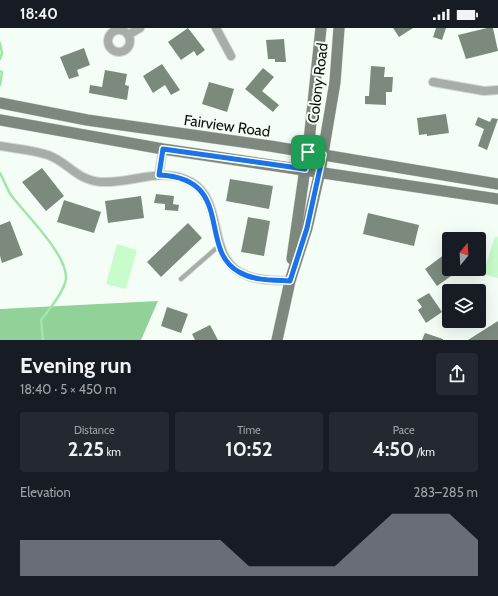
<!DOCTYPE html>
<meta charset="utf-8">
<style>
:root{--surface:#171b24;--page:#242831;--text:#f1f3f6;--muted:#9ea1a6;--accent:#8c9099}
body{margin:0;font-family:Cabin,sans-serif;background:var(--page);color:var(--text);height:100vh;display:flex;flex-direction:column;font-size:15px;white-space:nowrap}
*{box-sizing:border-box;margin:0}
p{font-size:13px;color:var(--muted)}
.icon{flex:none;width:22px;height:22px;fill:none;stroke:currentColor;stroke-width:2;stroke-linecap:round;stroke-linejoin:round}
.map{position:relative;height:312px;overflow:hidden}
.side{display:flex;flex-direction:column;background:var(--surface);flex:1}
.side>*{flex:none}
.needle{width:26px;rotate:18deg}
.fabs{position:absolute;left:442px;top:204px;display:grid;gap:8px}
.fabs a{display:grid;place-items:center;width:44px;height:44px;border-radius:4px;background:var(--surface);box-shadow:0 4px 16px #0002;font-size:20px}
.pin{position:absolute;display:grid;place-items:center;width:34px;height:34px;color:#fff;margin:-17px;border-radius:8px;box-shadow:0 2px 6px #0006}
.round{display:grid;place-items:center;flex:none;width:42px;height:42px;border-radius:4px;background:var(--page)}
.summary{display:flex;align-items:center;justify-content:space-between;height:68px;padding:0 20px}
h1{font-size:22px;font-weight:800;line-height:30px}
.metrics{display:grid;grid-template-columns:repeat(3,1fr);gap:6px;height:68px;padding:4px 20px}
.metrics div{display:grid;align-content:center;border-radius:4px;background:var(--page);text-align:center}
.metrics b{font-size:20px;font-weight:800}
.metrics small{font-size:11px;font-weight:400}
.metrics p{font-size:11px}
.chart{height:112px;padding:8px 20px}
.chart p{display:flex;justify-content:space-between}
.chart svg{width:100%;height:72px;margin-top:4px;fill:var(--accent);opacity:.7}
.status{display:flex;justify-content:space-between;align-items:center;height:28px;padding:0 20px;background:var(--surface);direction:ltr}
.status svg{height:11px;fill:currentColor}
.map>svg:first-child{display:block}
</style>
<div class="status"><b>18:40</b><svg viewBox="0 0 49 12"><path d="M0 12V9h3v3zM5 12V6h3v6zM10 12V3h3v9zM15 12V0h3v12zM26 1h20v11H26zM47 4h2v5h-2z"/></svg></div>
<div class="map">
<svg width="498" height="312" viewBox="0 0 498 312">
<rect width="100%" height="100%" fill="#f5fef6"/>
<!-- green -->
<g fill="#c8fccc">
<path d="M 495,208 L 498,209 L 498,250 L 483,246 Z"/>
<path d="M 117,216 L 137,222 L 126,261 L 106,256 Z"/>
</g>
<!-- forest -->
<path fill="#90d297" d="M 158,273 L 141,312 L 0,312 L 0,281 Z"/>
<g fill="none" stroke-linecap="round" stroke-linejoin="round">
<!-- stream -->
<g stroke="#a1e5a8" stroke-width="2.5">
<path d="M 0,15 L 2,25 L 0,31"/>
<path d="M 0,43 L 2,44 L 0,57"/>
<path d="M 0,145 C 4,152 7,161 11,167 C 25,186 68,227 66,251 C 64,264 49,282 41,292 L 43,312"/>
</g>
</g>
<!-- building -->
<g fill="#7c8a7d">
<path d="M 188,0 L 205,22 L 197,28 L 194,23 L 181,32 L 168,14 Z"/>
<path d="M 393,0 L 413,0 L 399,9 Z"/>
<path d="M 436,0 L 446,0 L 442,12 L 433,9 Z"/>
<path d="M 487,0 L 493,0 L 498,23 L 466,31 L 458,7 Z"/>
<path d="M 284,11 L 286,34 L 275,34 L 275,31 L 268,31 L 266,12 Z"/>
<path d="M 84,20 L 90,37 L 77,42 L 79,48 L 69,51 L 60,29 Z"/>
<path d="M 162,36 L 180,62 L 171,67 L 165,57 L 153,65 L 143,48 Z"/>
<path d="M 371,38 L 385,39 L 384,49 L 393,49 L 392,64 L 386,64 L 386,77 L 365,76 L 365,68 L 369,68 Z"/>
<path d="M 263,40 L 274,49 L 262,63 L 279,77 L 273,84 L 245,61 Z"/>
<path d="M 105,42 L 127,46 L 125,57 L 129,58 L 127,72 L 89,65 L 90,57 L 102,59 Z"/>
<path d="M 209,54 L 234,61 L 227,84 L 202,76 Z"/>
<path d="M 446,86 L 449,105 L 427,108 L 427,106 L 419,107 L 417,90 Z"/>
<path d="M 478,89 L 490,94 L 492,90 L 498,91 L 487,122 L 478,118 L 484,101 L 475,97 Z"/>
<path d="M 42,140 L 64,168 L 46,183 L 22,154 Z"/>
<path d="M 230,151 L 273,158 L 269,181 L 226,173 Z"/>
<path d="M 156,166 L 174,168 L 173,176 L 179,177 L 178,183 L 165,182 L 165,176 L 154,175 Z"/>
<path d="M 141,168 L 144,190 L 108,195 L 105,173 Z"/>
<path d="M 64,172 L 101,184 L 94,205 L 57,194 Z"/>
<path d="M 368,185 L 419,197 L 414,218 L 363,206 Z"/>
<path d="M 248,189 L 270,193 L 264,228 L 241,224 Z"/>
<path d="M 10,193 L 23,227 L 2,235 L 0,228 L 0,197 Z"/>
<path d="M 188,195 L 202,210 L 161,249 L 147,234 Z"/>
<path d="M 449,223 L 449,241 L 461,241 L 437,258 L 425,241 Z"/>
<path d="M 429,265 L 442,284 L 426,295 L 418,282 L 422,279 L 417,272 Z"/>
<path d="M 167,279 L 188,286 L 181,305 L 161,298 Z"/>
<path d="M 498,293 L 498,312 L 468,312 Z"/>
<path d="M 210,297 L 218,312 L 195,312 L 192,306 Z"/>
<path d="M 425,305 L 443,311 L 443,312 L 422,312 Z"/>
</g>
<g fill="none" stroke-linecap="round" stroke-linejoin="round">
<defs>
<path id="lane" d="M 181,251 L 220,217"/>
<g id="street">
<path d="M 216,0 L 231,28"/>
<circle cx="119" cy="13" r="11"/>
<path d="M 128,7 L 140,0"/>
<path d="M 433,54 L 484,63 L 498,62"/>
<path d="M 0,118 C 16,121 32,122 48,127 C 68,134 76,152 101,154 C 131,156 162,138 191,154 C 227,174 204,233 248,248 C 261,253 276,252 290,253"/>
<path d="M 159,147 L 163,121"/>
</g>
<g id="secondary">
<path d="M 0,75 L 87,92 L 270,118 L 498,156"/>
<path d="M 0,92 L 163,121 L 498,171"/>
<path d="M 292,231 L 309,113 L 321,0"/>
<path d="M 277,312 L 290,253 L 307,200 L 320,143 L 335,54 L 339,0"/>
</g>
</defs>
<!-- lane casing -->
<use href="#lane" stroke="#d0d8d1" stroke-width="5.5"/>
<!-- street casing -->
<use href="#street" stroke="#d0d8d1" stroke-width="10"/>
<!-- secondary casing -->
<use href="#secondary" stroke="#d0d8d1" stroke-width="12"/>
<!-- lane -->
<use href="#lane" stroke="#a7ada7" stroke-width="4"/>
<!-- street -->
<use href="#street" stroke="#a7ada7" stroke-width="8"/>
<!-- secondary -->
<use href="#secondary" stroke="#7e887f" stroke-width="11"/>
</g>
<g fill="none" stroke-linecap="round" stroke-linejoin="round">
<defs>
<path id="route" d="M 163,121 L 305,141 L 308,124 L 323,127 L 307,200 L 290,253 C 273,252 254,253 239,244 C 197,221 236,150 159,147 Z"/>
</defs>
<!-- route casing -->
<use href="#route" stroke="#fff" stroke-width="8"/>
<!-- route -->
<use href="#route" stroke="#1a73e8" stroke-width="5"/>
</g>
<g text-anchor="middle" stroke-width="4" stroke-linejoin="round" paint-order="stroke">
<!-- street labels -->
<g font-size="15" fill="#0d120d" stroke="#f5fef6">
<text transform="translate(318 55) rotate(-83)" y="5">Colony Road</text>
<text transform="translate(227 98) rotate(8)" y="5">Fairview Road</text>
</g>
</g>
</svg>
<div class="fabs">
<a><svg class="needle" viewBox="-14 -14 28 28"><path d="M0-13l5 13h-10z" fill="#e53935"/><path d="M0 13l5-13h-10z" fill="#9ea1a6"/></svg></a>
<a><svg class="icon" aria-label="layers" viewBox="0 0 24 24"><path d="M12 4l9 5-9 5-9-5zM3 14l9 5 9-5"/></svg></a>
</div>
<div class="pin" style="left:308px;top:124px;background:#1e9e55"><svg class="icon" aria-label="arrive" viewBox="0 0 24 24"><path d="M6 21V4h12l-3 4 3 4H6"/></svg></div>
</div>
<section class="side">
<div class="summary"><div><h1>Evening run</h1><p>18:40 · 5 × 450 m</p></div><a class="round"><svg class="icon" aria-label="share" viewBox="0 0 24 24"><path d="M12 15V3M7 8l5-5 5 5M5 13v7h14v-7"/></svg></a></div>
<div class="metrics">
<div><p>Distance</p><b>2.25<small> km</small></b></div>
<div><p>Time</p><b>10:52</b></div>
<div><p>Pace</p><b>4:50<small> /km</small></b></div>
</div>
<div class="chart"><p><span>Elevation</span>283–285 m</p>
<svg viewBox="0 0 160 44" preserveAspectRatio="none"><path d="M0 44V22L10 22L20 22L30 22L40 22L50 22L60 22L70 22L80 38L90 38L100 38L110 38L120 22L130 6L140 6L150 6L160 22V44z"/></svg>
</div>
</section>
